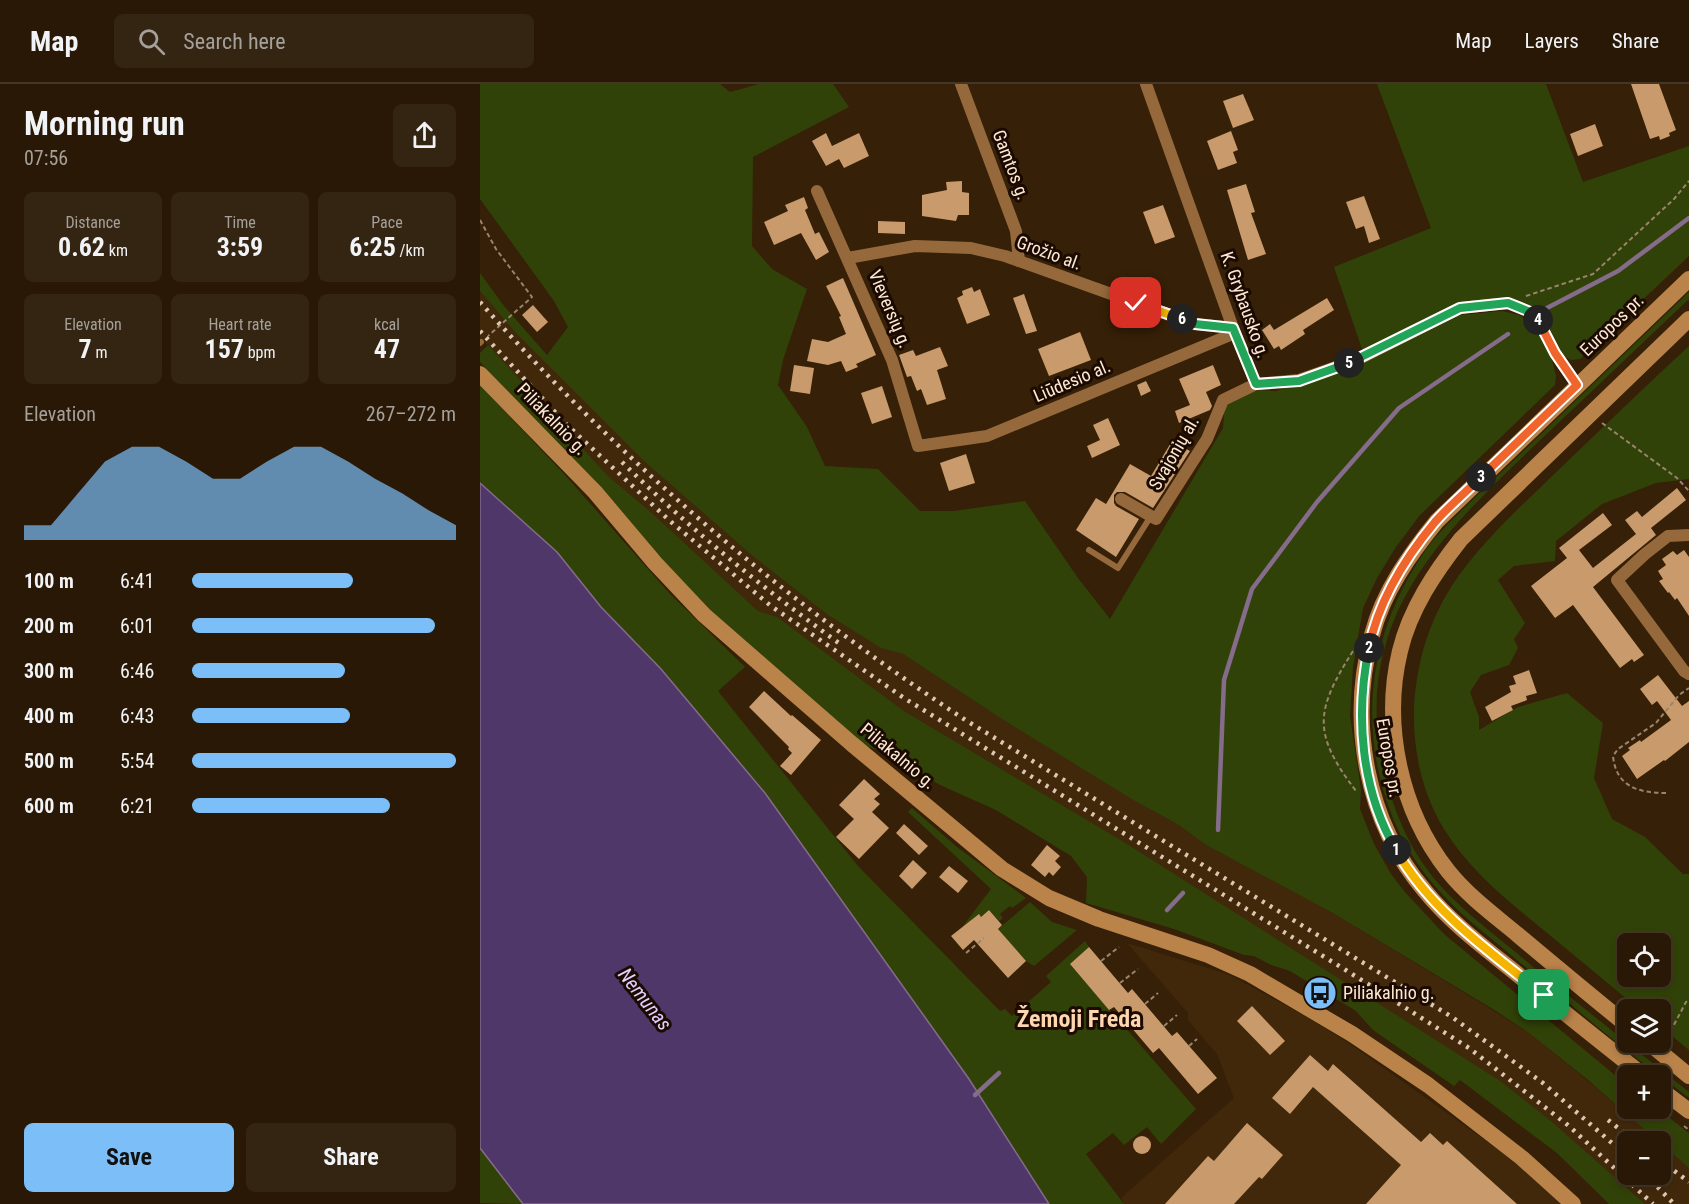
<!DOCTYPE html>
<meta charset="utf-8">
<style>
:root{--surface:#281805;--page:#342513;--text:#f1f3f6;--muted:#a5a09a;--line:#443727;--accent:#7bbef8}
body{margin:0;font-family:"Roboto Condensed",sans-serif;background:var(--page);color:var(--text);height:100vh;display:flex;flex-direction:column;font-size:22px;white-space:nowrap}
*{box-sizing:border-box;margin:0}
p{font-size:20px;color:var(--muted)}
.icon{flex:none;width:33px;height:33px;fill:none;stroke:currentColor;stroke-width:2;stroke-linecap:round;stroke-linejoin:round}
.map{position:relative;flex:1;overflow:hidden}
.side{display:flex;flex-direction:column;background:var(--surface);width:480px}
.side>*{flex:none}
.buttons{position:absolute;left:1137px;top:849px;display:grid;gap:12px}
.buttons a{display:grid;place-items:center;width:54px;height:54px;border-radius:9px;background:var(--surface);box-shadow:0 3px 9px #0003,0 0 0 2px var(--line);font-size:30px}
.pin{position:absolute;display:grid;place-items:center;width:51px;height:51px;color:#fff;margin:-26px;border-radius:12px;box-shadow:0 3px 9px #0006}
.km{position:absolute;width:30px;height:30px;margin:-15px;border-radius:50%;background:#222;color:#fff;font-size:16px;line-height:30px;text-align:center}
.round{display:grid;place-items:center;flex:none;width:63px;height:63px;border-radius:9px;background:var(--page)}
.headline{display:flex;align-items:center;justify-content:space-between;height:102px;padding:0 24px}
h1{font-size:33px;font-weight:700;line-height:45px}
.stats{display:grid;grid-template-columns:repeat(3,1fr);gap:9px;height:102px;padding:6px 24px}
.stats div{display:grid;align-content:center;border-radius:9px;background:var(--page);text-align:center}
.stats b{font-size:26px;font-weight:700}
.stats small{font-size:16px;font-weight:400}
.stats p{font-size:16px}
.chart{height:168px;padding:12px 24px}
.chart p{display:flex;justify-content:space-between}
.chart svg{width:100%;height:108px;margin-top:6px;fill:var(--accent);opacity:.7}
.action{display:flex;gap:12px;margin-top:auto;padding:12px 24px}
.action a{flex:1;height:69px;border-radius:9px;background:var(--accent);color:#111;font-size:24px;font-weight:700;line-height:69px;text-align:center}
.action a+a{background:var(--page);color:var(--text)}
ul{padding:0 24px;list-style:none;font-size:20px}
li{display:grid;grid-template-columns:96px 72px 1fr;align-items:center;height:45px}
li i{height:15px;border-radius:8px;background:var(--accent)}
header{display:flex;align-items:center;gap:36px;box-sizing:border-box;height:84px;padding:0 30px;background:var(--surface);border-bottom:2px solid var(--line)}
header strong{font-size:28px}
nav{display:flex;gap:33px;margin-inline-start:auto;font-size:21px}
.search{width:420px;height:54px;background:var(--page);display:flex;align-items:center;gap:15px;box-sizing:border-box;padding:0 21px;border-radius:9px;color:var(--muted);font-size:22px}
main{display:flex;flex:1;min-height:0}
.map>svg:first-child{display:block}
</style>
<header>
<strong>Map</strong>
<div class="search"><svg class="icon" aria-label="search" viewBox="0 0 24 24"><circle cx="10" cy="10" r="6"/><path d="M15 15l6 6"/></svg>Search here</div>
<nav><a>Map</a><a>Layers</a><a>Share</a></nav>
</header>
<main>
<section class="side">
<div class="headline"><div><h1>Morning run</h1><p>07:56</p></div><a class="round"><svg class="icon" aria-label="share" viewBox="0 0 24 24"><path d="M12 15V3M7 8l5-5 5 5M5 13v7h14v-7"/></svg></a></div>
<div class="stats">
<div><p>Distance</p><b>0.62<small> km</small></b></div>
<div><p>Time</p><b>3:59</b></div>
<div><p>Pace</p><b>6:25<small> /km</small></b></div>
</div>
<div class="stats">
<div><p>Elevation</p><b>7<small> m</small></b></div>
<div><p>Heart rate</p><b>157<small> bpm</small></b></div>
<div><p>kcal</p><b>47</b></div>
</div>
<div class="chart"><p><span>Elevation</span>267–272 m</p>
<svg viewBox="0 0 160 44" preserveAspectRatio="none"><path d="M0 44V38L10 38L20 25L30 12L40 6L50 6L60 12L70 19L80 19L90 12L100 6L110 6L120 12L130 19L140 25L150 32L160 38V44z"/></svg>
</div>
<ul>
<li><b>100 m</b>6:41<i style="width:61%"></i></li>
<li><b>200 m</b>6:01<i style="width:92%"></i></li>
<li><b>300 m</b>6:46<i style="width:58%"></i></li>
<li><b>400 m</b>6:43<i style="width:60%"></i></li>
<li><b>500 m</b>5:54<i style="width:100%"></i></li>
<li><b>600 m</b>6:21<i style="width:75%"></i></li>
</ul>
<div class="action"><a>Save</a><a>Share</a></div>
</section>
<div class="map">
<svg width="1209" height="1120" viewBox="0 0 1209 1120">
<rect width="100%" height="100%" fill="#362007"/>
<!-- built -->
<g fill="#42280b">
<path d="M 0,207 L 35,248 L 166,379 L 274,473 L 348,531 L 401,564 L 423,570 L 525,637 L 653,716 L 699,741 L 726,761 L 851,828 L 1045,946 L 1135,1019 L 1179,1057 L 1148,1058 L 1148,1090 L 1180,1090 L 1181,1059 L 1209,1084 L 1209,1120 L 1165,1120 L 1072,1039 L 1019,996 L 644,758 L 424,627 L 297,533 L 278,527 L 172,429 L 128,392 L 0,253 Z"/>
<path d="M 647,859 L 750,891 L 825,932 L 867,958 L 946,1014 L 1063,1098 L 1085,1120 L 644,1120 L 641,1114 L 754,1014 L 737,970 L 708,936 L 708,929 Z"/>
</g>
<!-- green -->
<g fill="#314208" fill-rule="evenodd">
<path d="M 0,0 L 240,0 L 250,8 L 279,0 L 353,0 L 369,23 L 273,73 L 272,162 L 292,185 L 327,205 L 303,276 L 298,301 L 327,343 L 345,382 L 398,385 L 440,427 L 474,427 L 545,417 L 598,494 L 630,535 L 743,344 L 745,318 L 779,306 L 796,307 L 881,278 L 980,231 L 1022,227 L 1039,231 L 1054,241 L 1071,271 L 1076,292 L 1075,301 L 940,431 L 916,463 L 897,494 L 883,524 L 873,583 L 870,632 L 881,706 L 880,725 L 894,760 L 911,790 L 924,807 L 964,850 L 1147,1001 L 1148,1024 L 1178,1025 L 1209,1049 L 1209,1084 L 1108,996 L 1045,946 L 1016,927 L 851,828 L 726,761 L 699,741 L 653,716 L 525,637 L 423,570 L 401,564 L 348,531 L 274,473 L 166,379 L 35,248 L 0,207 L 0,189 L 24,222 L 67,271 L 88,243 L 74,217 L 0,115 Z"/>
<path d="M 897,0 L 1066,0 L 1103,98 L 1209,62 L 1209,172 L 1100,275 L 1091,276 L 1083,272 L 1060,225 L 1029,215 L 982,220 L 883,268 L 854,183 L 951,144 Z"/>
<path d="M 1209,208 L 1209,215 C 1163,258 1118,302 1072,345 C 969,443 868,530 904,688 C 913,723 926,758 949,788 C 975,822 1012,848 1045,876 C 1099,921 1154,964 1209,1008 L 1209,1014 L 1137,959 L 990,837 C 938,791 911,748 897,680 C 883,607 900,535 941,473 C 952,455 968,440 983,425 C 1008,401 1033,377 1058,353 C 1108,304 1159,256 1209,208 Z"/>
<path d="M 8,261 L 128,392 L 172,429 L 278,527 L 297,533 L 424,627 L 644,758 L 1019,996 L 1072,1038 L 1165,1120 L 1129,1120 L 1077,1069 L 980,996 L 974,1002 L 893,946 L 876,927 L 810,887 L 791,881 L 774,872 L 764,871 L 694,845 L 606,819 L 607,793 L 591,772 L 516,726 L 460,701 L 409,671 L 384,661 L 228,529 L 118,404 L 0,278 L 0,269 Z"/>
<path d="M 1209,262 L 1209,395 L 1176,399 L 1122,420 L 1076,457 L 1075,477 L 1034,482 L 1018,496 L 1045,539 L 1034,555 L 1038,564 L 1029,581 L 1001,591 L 990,608 L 999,633 L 999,646 L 1038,623 L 1087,609 L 1123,639 L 1114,694 L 1132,735 L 1165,753 L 1203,790 L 1209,790 L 1209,966 L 1181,943 L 1180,926 L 1159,925 C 1130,901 1101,877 1072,853 C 1033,821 991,789 964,745 C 922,676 926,584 964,515 C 988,471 1032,431 1068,396 C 1115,351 1161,306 1209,262 ZM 1148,860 L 1180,860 L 1180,892 L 1148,892 Z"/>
<path d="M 0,301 L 85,391 L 190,510 L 265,583 L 238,607 L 378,782 L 520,927 L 525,925 L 532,932 L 571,898 L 566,892 L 605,857 L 609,863 L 590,880 L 716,1025 L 681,1060 L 667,1043 L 644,1061 L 633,1049 L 606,1070 L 644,1120 L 569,1120 L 489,995 L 285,709 L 181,585 L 121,523 L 77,468 L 0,399 Z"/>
<path d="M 432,724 L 477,763 L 546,814 L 532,824 L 530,822 L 520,830 L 523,834 L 519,837 L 509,826 L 501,833 L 499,831 L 484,844 L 483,842 L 511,805 L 428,728 Z"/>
<path d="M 550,818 L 572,838 L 597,846 L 554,882 L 546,877 L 518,845 Z"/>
<path d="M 0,1064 L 43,1120 L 0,1119 Z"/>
</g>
<!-- water -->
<path fill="#503769" stroke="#846c8a" stroke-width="1.5" d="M 0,399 L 77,468 L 121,523 L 181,585 L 285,709 L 489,995 L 569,1120 L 43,1120 L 0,1064 Z"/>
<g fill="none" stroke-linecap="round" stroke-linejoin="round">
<!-- stream -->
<g stroke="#846c8a" stroke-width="4.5">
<path d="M 1067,224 L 1138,187 L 1209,134"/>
<path d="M 738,746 L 744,596 L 772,505 L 837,418 L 919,324 L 1028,250"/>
<path d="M 687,826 L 703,809"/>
<path d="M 495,1011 L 519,989"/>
</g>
</g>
<!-- building -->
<g fill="#c99a6b">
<path d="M 1151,0 L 1179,0 L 1196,46 L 1189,49 L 1190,52 L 1180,56 L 1179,52 L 1170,55 Z"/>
<path d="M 763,10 L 774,36 L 753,44 L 743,17 Z"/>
<path d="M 1115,40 L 1123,62 L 1098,72 L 1090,50 Z"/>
<path d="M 751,47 L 758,66 L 753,68 L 757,79 L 738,86 L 727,57 Z"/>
<path d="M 346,49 L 352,62 L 379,49 L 389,72 L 364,84 L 359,75 L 346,82 L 332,57 Z"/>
<path d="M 482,97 L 482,108 L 489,109 L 489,131 L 478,131 L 476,137 L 442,132 L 442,111 L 467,106 L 466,98 Z"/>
<path d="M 766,100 L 775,128 L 771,129 L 786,170 L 768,176 L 747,106 Z"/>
<path d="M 884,112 L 900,155 L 889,159 L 884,142 L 876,145 L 866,118 Z"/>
<path d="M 324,113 L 328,124 L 325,126 L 335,150 L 339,148 L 349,168 L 336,176 L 321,149 L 294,161 L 284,138 L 308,127 L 305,121 Z"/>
<path d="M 683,121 L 695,153 L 675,160 L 663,128 Z"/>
<path d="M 398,137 L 425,138 L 425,150 L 398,149 Z"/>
<path d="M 363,194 L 396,271 L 376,280 L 378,283 L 366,288 L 361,277 L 348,281 L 327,277 L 332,255 L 348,258 L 366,250 L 359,233 L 361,232 L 346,202 Z"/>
<path d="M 492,203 L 494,208 L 500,205 L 510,231 L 487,240 L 477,214 L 483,211 L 482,207 Z"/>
<path d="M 544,210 L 557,247 L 546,250 L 533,214 Z"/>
<path d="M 847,214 L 854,226 L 823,246 L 825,250 L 801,266 L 799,262 L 794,265 L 782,246 L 790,240 L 794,246 Z"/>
<path d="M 53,221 L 68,238 L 57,248 L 42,231 Z"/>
<path d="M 600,248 L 611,276 L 569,292 L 558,265 Z"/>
<path d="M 460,263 L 468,282 L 457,286 L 466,315 L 447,321 L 441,305 L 437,307 L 431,292 L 427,293 L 419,271 L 433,266 L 436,272 Z"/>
<path d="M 314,281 L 334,284 L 330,310 L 310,307 Z"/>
<path d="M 733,281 L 741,301 L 726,308 L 732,322 L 730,326 L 699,339 L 695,327 L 710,321 L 699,295 Z"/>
<path d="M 666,297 L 671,307 L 661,312 L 657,301 Z"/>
<path d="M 402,302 L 412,333 L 392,340 L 381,309 Z"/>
<path d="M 628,334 L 640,361 L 612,374 L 607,362 L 620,356 L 613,341 Z"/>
<path d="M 692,357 L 710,367 L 673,424 L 645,408 L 637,408 L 634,411 L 634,419 L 636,422 L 659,435 L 636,473 L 596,446 L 616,414 L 626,420 L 650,380 L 671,392 Z"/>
<path d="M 486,370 L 495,399 L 469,407 L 460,379 Z"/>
<path d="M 1197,404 L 1206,416 L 1171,444 L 1176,451 L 1113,503 L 1164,571 L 1154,578 L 1152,575 L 1140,584 L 1093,521 L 1075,534 L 1051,502 L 1087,474 L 1079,464 L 1123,429 L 1132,441 L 1099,466 L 1113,484 L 1156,450 L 1145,436 L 1157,427 L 1162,433 Z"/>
<path d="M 1204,466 L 1209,473 L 1209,532 L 1197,514 L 1195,516 L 1189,508 L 1188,509 L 1179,497 L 1183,495 L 1178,487 L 1186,481 L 1182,475 L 1193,467 L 1197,471 Z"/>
<path d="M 1049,586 L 1057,609 L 1046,612 L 1047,616 L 1031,622 L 1033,626 L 1012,637 L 1005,623 L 1031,608 L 1029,602 L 1036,600 L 1033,592 Z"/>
<path d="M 1178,591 L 1202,622 L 1209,617 L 1209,658 L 1185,677 L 1184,676 L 1157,695 L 1142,672 L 1150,666 L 1148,664 L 1160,656 L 1161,658 L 1191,636 L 1177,617 L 1172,621 L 1160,605 Z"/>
<path d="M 284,607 L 311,632 L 312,631 L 341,656 L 311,691 L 300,682 L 312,669 L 308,665 L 309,663 L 269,623 Z"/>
<path d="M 384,695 L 400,710 L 394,715 L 400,720 L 392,728 L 409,744 L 379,775 L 356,753 L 374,735 L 359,721 Z"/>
<path d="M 424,740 L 448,762 L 439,771 L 416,749 Z"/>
<path d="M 567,761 L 580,772 L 575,777 L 581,783 L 573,792 L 569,788 L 565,793 L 551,781 Z"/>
<path d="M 433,776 L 447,789 L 432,805 L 419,792 Z"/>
<path d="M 469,782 L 488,797 L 478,809 L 459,793 Z"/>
<path d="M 509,826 L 522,841 L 518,845 L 546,877 L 528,894 L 494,856 L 483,866 L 471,852 L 499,830 L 501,833 Z"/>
<path d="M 609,863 L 648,909 L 652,905 L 692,952 L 697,948 L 737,994 L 718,1010 L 679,964 L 673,969 L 634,923 L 629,926 L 590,880 Z"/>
<path d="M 772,922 L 805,957 L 790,971 L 757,937 Z"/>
<path d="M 830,971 L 848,987 L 853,980 L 941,1058 L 950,1049 L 963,1061 L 967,1057 L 1037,1120 L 886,1120 L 921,1081 L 833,1003 L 810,1030 L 792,1014 Z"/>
<path d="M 767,1039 L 803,1071 L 782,1095 L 779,1093 L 754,1120 L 685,1120 L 728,1072 L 734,1077 Z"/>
<circle cx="662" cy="1061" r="9"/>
</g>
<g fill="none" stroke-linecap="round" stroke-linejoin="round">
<!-- path -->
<g stroke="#9a846e" stroke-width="2" stroke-dasharray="4.5 3" stroke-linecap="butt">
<path d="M 0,136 L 16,165 L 52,213 L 8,252"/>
<path d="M 1046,212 L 1113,190 L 1194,115 L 1209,97"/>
<path d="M 1122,339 L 1197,394 L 1209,407"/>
<path d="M 873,567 C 835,627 832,649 876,707"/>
<path d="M 1186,709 C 1159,709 1136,703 1133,672 L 1138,665 L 1176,639 L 1199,611 L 1209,604"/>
<path d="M 486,869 L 504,854"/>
<path d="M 621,877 L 639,863"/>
<path d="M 640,899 L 658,885"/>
<path d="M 665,920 L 678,909"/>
<path d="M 684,942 L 697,931"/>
<path d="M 1187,954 L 1206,918 L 1209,916"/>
<path d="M 709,962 L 717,955"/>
<path d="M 1204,1042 L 1209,1046"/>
</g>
<!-- service -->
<g stroke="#95693b" stroke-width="6">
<path d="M 0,259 L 1,258"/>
<path d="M 609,466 L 638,484 L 671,432"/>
</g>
<!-- minor -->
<g stroke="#95693b" stroke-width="12">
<path d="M 481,0 L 536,147 L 539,177"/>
<path d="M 666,0 L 753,244 L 776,300 L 819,296 L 879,275 L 980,224 L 1028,219 L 1055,230 L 1075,269 L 1097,301"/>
<path d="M 337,107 L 412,276 L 438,362 L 507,352 L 755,249"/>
<path d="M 368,174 L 435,162 L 491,164 L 525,172 L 715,240 L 753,244"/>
<path d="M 641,415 L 676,435 L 727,355 L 743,316 L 776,300"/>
<path d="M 1209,451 L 1188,452 L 1165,470 L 1137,496 L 1204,587 L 1209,590"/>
</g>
<!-- primary -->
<g stroke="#ba834a" stroke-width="16">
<path d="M 0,290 L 115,408 L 175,479 L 224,531 L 372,660 L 522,785 L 569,814 L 619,835 L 728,871 L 770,890 L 872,950 L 948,1001 L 1042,1074 L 1093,1120"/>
<path d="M 1148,942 C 1111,912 1075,882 1038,851 C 1014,831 988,812 968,787 C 920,726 902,641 920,567 C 930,525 955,488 981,455 L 1209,235"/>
<path d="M 1168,958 L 1209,992"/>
<path d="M 1164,992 C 1121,958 1078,924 1036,889 C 1005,864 971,839 945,807 C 886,738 868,638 892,551 C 903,508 930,470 957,437 L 1209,195"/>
<path d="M 1180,1005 L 1209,1027"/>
</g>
<!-- rail -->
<g stroke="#dcc7b3" stroke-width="4.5" stroke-dasharray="3 6" stroke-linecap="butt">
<path d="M 0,218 C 142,379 307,519 487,637 L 972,933 L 1063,999 L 1148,1073"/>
<path d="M 0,247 L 87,341 L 190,437 L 291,522 L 424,614 L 864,885 L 989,964 L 1089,1042 L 1173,1120"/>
<path d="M 142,378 C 210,445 285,506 363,562"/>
<path d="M 1128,1036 L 1156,1058"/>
<path d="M 1180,1076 L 1209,1098"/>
<path d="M 1165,1090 L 1194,1120"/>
</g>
</g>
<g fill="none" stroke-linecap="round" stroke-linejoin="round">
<defs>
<path id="split-1" d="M 916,766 C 951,827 1010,868 1064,911"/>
<path id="split-2" d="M 889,564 C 875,631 881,706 916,766"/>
<path id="split-3" d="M 889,564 C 898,518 925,474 955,438 C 969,422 986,408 1001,393"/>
<path id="split-4" d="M 1001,393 L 1097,301 L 1075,269 L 1058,236"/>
<path id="split-5" d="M 869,279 L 980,224 L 1028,219 L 1055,230 L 1058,236"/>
<path id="split-6" d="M 702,235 L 715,240 L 753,244 L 776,300 L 819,297 L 869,279"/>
<path id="split-7" d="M 656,219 L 702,235"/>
</defs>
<!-- split-1 casing -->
<use href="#split-1" stroke="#fff" stroke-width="12"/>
<!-- split-2 casing -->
<use href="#split-2" stroke="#fff" stroke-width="12"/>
<!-- split-3 casing -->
<use href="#split-3" stroke="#fff" stroke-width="12"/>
<!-- split-4 casing -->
<use href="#split-4" stroke="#fff" stroke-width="12"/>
<!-- split-5 casing -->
<use href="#split-5" stroke="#fff" stroke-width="12"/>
<!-- split-6 casing -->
<use href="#split-6" stroke="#fff" stroke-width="12"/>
<!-- split-7 casing -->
<use href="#split-7" stroke="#fff" stroke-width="12"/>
<!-- split-1 -->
<use href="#split-1" stroke="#f5b400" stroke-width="8"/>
<!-- split-2 -->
<use href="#split-2" stroke="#22a559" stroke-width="8"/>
<!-- split-3 -->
<use href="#split-3" stroke="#f0652b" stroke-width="8"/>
<!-- split-4 -->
<use href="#split-4" stroke="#f0652b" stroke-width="8"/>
<!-- split-5 -->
<use href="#split-5" stroke="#22a559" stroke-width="8"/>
<!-- split-6 -->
<use href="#split-6" stroke="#22a559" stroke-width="8"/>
<!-- split-7 -->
<use href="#split-7" stroke="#f5b400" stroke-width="8"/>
</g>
<!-- icons -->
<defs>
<symbol id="bus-disc" viewBox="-11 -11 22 22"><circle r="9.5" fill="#7bbef8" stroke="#1b0a00"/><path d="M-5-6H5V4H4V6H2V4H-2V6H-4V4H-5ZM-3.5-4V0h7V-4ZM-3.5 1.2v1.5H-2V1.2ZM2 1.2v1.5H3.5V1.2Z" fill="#111"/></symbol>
</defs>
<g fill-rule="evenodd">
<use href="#bus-disc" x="821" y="890" width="38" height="38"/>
</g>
<g text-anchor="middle" stroke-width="6" stroke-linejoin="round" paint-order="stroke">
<!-- street labels -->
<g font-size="18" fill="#fee9d6" stroke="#1b0a00">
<text transform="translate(531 81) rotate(69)" y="6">Gamtos g.</text>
<text transform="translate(569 169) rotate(20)" y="6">Grožio al.</text>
<text transform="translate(765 221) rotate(70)" y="6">K. Grybausko g.</text>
<text transform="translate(410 225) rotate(67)" y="6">Vieversių g.</text>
<text transform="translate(1132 241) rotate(-44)" y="6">Europos pr.</text>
<text transform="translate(592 297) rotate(-23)" y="6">Liūdesio al.</text>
<text transform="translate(72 335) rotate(46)" y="6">Piliakalnio g.</text>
<text transform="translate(694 369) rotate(-60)" y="6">Svajonių al.</text>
<text transform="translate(418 672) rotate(40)" y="6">Piliakalnio g.</text>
<text transform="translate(909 674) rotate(80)" y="6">Europos pr.</text>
</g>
<!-- poi labels -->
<g font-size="18" fill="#fee9d6" stroke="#1b0a00" text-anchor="start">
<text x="863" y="915">Piliakalnio g.</text>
</g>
<!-- water labels -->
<g font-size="20" font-style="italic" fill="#e4ceff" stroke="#1b0a00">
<text transform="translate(165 915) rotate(52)" y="7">Nemunas</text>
</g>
<!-- district labels -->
<g font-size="24" font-weight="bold" fill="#fed6af" stroke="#1b0a00">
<text x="599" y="943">Žemoji Freda</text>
</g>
</g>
</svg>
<div class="buttons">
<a><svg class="icon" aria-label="locate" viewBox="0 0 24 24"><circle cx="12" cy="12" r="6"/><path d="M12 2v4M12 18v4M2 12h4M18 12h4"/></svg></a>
<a><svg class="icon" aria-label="layers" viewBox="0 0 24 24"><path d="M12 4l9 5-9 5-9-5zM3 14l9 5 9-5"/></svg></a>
<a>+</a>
<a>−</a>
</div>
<div class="pin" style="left:1064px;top:911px;background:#1e9e55"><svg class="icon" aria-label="arrive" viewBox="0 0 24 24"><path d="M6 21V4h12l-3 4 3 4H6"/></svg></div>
<div class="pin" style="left:656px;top:219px;background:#d93025"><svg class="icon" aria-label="check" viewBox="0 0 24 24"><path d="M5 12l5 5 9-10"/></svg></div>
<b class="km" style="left:916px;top:766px">1</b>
<b class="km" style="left:889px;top:564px">2</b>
<b class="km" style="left:1001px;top:393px">3</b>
<b class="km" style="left:1058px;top:236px">4</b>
<b class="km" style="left:869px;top:279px">5</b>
<b class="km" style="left:702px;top:235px">6</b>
</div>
</main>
